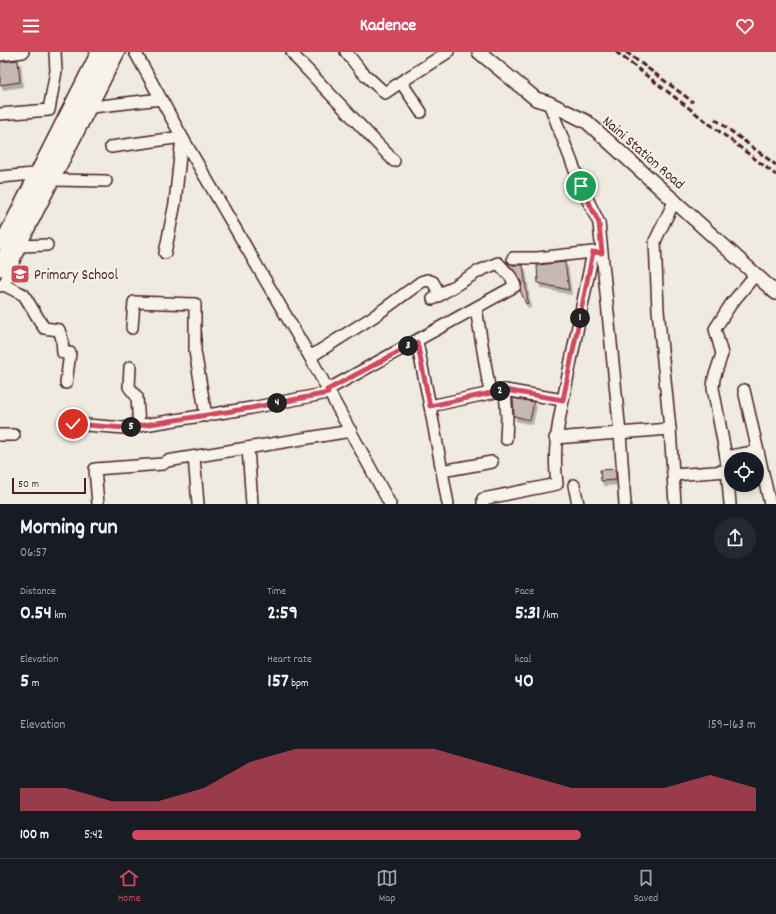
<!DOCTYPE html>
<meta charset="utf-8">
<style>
:root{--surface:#171b24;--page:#242831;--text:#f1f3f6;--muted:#9ea1a6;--line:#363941;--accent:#d1495b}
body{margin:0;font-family:Dekko,sans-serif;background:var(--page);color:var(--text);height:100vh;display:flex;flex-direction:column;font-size:15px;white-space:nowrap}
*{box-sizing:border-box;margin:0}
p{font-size:13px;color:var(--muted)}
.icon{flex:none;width:22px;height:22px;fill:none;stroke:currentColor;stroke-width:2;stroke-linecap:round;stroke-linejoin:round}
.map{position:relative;height:452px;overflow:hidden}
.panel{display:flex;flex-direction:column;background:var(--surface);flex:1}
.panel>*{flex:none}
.tools{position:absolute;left:724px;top:400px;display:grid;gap:8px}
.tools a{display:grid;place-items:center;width:40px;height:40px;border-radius:50%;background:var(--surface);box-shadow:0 2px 10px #0003;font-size:20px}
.scale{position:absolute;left:12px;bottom:10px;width:74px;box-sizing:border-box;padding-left:4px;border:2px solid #4a1f2b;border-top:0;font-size:11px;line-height:14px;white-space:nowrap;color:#4a1f2b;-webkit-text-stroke:3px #f7f3e8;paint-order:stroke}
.pin{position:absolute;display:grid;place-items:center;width:34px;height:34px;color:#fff;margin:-17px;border:2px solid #fff;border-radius:50%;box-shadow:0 1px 4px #0007}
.km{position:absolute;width:20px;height:20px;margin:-10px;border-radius:50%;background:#222;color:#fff;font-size:11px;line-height:20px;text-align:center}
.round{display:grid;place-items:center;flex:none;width:42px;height:42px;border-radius:21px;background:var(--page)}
.overview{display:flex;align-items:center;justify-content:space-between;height:68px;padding:0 20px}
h1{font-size:22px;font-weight:700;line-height:30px}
.figures{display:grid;grid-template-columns:repeat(3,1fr);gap:6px;height:68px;padding:4px 20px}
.figures div{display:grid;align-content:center}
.figures b{font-size:20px;font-weight:700}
.figures small{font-size:11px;font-weight:400}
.figures p{font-size:11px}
.chart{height:112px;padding:8px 20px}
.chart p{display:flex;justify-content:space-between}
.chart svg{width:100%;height:72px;margin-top:4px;fill:var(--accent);opacity:.7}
ul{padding:0 20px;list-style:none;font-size:13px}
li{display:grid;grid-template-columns:64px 48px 1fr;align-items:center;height:30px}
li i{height:10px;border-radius:5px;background:var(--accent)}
header{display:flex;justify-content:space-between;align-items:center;height:52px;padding:0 20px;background:var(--accent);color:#fff;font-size:18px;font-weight:700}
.tabs{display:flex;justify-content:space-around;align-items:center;height:56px;border-top:1px solid var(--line);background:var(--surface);font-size:11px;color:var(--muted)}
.tabs a{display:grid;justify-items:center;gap:2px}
.tabs .selected{color:var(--accent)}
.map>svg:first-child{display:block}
</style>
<header><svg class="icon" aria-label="menu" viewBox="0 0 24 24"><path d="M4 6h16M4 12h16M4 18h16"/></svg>Kadence<svg class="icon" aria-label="heart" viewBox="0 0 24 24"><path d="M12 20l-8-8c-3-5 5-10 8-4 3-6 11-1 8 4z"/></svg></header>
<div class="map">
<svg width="776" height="452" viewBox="0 0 776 452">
<defs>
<filter id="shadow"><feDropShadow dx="2.5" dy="4.5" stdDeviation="0" flood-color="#0004"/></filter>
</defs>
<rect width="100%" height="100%" fill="#f0ebe0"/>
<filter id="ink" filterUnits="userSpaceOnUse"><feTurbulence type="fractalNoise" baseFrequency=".025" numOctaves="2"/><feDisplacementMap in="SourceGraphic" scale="8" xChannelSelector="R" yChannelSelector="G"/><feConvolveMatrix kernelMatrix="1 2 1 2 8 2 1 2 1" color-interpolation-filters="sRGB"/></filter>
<g filter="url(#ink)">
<!-- building -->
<g fill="#c6b8b3" stroke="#4a1f2b" filter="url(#shadow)">
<path d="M 18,8 L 20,30 L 0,33 L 0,10 Z"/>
<path d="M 505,209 L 513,213 L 523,213 L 528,251 L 526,252 L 520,238 L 522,232 L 517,222 Z"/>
<path d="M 565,210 L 569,238 L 538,231 L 537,213 Z"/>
<path d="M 513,346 L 534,350 L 530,368 L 514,364 Z"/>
<path d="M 616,417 L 616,428 L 601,429 L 600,418 Z"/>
</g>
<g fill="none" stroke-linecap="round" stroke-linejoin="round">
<defs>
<g id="minor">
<path d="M 135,0 L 182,85 L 310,305 L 390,452"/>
<path d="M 292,0 L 296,6 L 394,109"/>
<path d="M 346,0 L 361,19 L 385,41 L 401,30 L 421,60"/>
<path d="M 0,3 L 23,0"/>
<path d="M 401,30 L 448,0"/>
<path d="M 92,55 L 161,47"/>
<path d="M 0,62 L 49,58 L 56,19 L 55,0"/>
<path d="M 111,95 L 182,85 L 175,151 L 165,201"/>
<path d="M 0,125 L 34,122"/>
<path d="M 54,128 L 106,129"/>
<path d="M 675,148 L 655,189 L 658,258 L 670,377 L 675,452"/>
<path d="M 0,192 L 97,0"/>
<path d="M 20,194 L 47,193"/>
<path d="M 602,201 L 620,381 L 625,452"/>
<path d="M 513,206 L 537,206 L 593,200"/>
<path d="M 4,233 L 20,194 L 119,0"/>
<path d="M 0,234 L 4,233 L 24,243 L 44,276 L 59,278 L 62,287 L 63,301 L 70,301 L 66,331"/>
<path d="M 476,256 L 490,341"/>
<path d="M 132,276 L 134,250 L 195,252 L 195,299 L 206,364"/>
<path d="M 417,290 L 430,354 L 505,338 L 563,348 L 593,200 L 602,201 L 599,171 L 581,134 L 549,51"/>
<path d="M 310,305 L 376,263 L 421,230 L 427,228 L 433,230 L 440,243"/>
<path d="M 130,315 L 129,335 L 137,345 L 139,374"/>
<path d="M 327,338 L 515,234 L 511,225 L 498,211 L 479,219 L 433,247"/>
<path d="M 505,338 L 507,366 L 506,387"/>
<path d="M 744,338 L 770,452"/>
<path d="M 430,354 L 442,419"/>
<path d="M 73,372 L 125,376 L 251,356 L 328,341"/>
<path d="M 0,383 L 14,383"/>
<path d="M 555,386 L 670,377"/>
<path d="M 248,396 L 252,452"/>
<path d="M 194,405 L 198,452"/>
<path d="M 726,405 L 758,399"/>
<path d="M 673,423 L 727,419"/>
<path d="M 574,433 L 578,452"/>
<path d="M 98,452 L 95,417 L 163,412 L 167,409 L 351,379"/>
<path d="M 448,452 L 442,419 L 492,410"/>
<path d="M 483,452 L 483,447 L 557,432 C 553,402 557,377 563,348"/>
<path d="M 730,452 L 726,405 L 713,336 L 714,326 L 722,302 L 715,277 L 731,252 L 756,222"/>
</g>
<path id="tertiary" d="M 479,0 L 536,47 L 549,51 L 587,70 L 776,241"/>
<path id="secondary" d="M 0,216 L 35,140 L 108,0"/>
</defs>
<!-- minor casing -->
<use href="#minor" stroke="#4a1f2b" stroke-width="14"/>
<!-- tertiary casing -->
<use href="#tertiary" stroke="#4a1f2b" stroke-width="16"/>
<!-- secondary casing -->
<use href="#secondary" stroke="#4a1f2b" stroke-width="18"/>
<!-- minor -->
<use href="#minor" stroke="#f7f3e8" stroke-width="11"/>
<!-- tertiary -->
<use href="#tertiary" stroke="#f7f3e8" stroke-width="13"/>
<!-- secondary -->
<use href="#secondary" stroke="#f7f3e8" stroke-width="15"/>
<!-- rail -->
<g stroke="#4a1f2b" stroke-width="3" stroke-dasharray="6 3" stroke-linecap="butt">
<path d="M 616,0 L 776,123"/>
<path d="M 626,0 L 693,50"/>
<path d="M 715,67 L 776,113"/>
</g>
</g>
</g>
<g fill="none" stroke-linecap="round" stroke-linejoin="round" filter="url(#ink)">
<defs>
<path id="route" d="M 73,372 L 125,376 L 251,356 L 328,341 L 327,338 L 417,290 L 430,354 L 505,338 L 563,348 L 593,200 L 602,201 L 599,171 L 581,134"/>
</defs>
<!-- route casing -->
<use href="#route" stroke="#fff" stroke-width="8"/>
<!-- route -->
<use href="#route" stroke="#d1495b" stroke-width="5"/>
</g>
<!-- icons -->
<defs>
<symbol id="school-square" viewBox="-11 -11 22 22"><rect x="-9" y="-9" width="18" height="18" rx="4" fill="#d1495b" stroke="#f7f3e8"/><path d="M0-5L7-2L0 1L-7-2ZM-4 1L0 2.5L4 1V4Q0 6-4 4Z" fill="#fff"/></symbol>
</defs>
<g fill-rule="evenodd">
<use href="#school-square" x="9" y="211" width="22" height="22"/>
</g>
<g text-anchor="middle" stroke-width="4" stroke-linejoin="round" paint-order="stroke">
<!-- street labels -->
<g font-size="15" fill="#4a1f2b" stroke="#f7f3e8">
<text transform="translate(644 100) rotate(41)" y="5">Naini Station Road</text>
</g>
<!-- poi labels -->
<g font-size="15" fill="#4a1f2b" stroke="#f7f3e8" text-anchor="start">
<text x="34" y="227">Primary School</text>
</g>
</g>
</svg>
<div class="tools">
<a><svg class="icon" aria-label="locate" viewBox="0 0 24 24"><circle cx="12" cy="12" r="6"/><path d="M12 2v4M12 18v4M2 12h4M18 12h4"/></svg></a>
</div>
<div class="scale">50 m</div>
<div class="pin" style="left:581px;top:134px;background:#1e9e55"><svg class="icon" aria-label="arrive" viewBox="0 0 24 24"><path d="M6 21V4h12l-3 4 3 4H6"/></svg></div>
<div class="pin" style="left:73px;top:372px;background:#d93025"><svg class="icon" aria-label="check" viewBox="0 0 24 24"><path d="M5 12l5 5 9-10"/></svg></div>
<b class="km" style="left:580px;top:266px">1</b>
<b class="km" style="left:500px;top:339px">2</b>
<b class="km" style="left:408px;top:294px">3</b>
<b class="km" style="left:277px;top:351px">4</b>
<b class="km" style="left:131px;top:375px">5</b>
</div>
<section class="panel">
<div class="overview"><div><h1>Morning run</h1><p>06:57</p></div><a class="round"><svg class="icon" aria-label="share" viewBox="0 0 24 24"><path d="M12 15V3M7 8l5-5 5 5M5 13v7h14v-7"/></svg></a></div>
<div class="figures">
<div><p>Distance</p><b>0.54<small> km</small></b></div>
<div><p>Time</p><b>2:59</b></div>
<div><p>Pace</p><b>5:31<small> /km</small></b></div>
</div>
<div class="figures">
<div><p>Elevation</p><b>5<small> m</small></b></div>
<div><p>Heart rate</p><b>157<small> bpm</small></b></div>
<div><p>kcal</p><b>40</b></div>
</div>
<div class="chart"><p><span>Elevation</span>159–163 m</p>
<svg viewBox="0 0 160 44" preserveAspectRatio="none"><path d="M0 44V30L10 30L20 38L30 38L40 30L50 14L60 6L70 6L80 6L90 6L100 14L110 22L120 30L130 30L140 30L150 22L160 30V44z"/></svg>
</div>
<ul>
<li><b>100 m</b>5:42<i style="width:72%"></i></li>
</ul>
</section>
<nav class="tabs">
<a class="selected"><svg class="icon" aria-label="home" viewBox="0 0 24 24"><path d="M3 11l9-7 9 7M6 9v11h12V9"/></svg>Home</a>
<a><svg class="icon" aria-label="map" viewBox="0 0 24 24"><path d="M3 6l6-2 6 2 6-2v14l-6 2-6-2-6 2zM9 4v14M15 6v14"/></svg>Map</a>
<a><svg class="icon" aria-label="saved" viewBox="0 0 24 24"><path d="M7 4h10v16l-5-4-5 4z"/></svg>Saved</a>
</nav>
